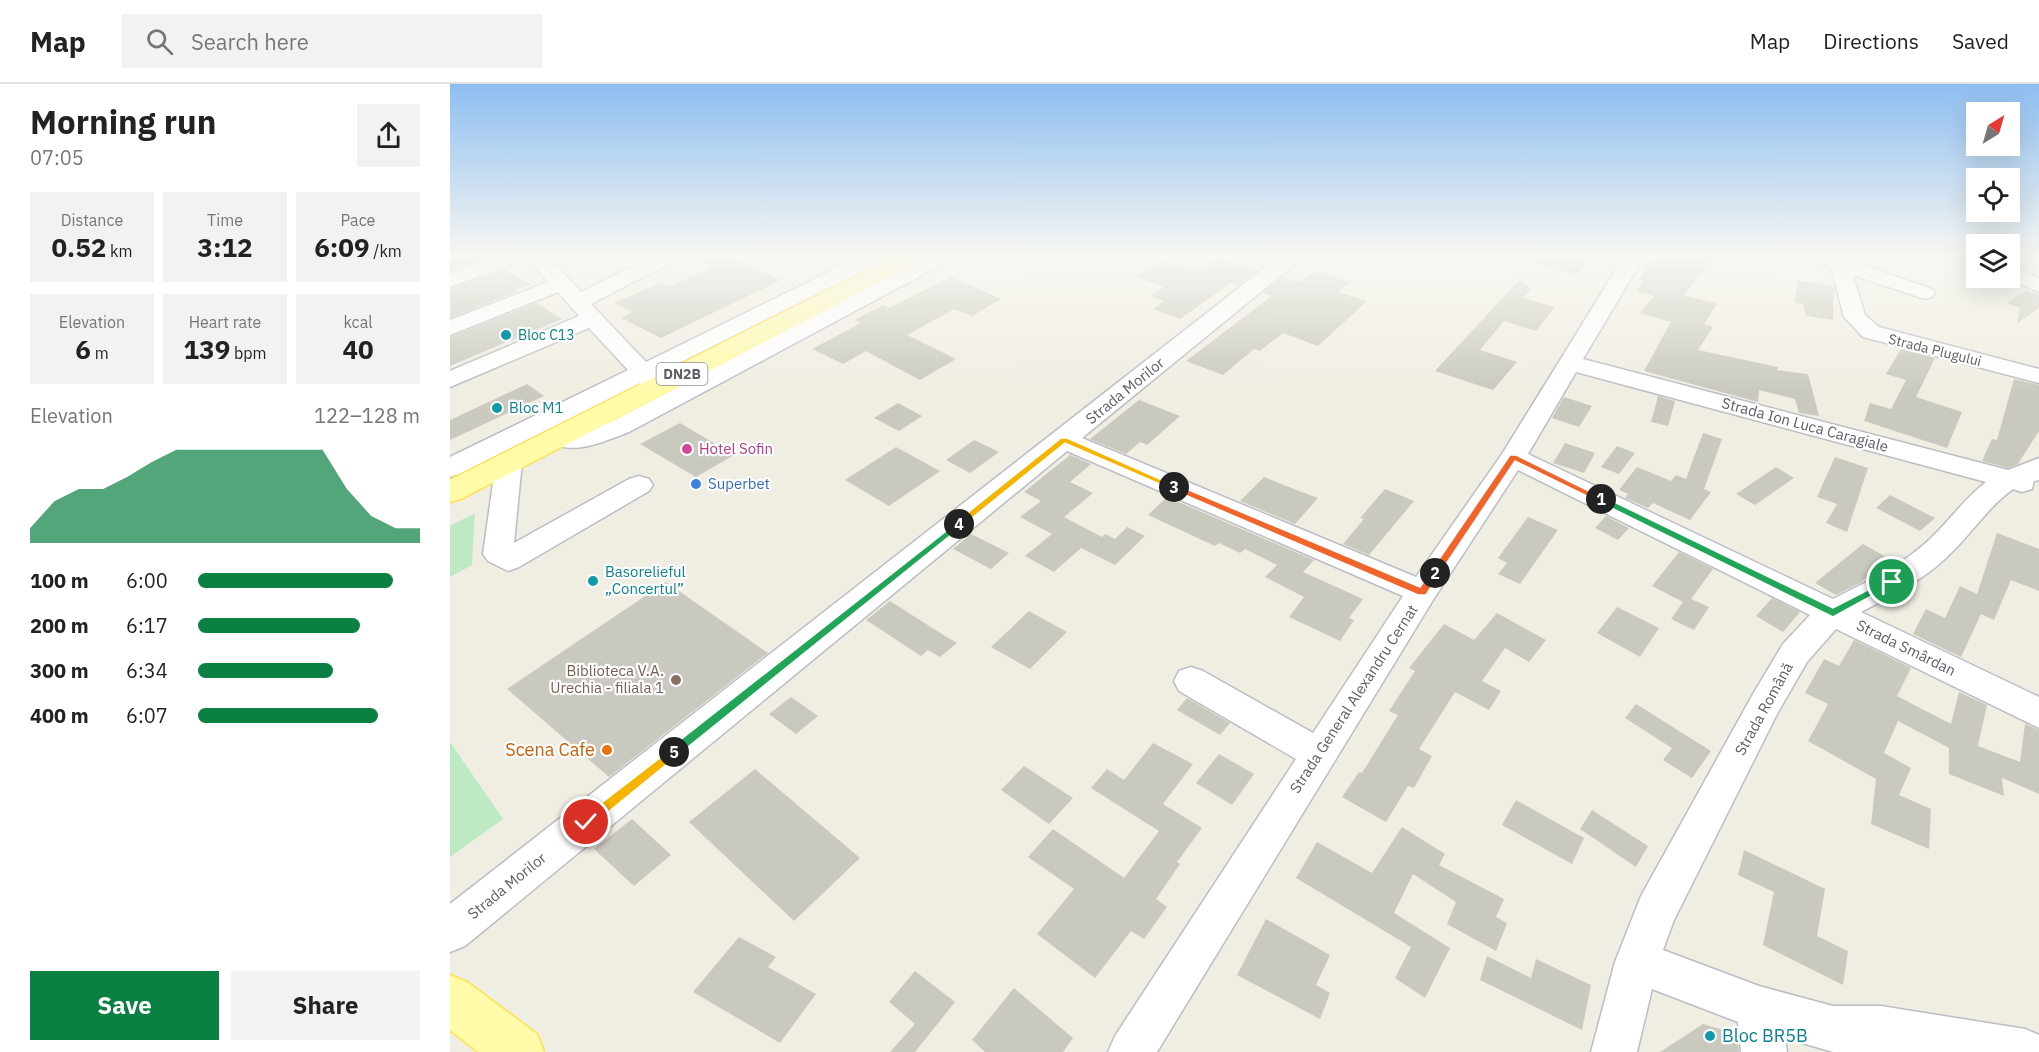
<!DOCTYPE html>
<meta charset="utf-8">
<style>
:root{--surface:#fff;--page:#f2f2f2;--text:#222;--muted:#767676;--line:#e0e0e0;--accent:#0b8043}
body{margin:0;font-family:"IBM Plex Sans",sans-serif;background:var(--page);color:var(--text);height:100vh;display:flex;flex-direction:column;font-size:22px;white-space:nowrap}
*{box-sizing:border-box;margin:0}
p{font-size:20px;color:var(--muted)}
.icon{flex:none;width:33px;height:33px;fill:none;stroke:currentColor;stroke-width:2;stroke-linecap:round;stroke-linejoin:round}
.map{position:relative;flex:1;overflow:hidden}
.sheet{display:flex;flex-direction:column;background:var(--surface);width:450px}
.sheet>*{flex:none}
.needle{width:39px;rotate:37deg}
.buttons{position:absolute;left:1516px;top:18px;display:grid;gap:12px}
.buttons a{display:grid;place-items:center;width:54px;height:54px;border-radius:0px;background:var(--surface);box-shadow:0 6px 24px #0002;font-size:30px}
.pin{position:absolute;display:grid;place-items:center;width:51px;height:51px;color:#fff;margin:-26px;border:3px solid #fff;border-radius:50%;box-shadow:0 2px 6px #0007}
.km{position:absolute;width:30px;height:30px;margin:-15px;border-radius:50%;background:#222;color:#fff;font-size:16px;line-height:30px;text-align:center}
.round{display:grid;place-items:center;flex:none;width:63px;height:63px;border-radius:0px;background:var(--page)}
.headline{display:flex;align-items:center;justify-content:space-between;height:102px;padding:0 30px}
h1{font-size:33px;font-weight:800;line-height:45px}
.metrics{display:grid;grid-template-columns:repeat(3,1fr);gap:9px;height:102px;padding:6px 30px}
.metrics div{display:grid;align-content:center;border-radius:0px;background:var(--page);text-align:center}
.metrics b{font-size:26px;font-weight:800}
.metrics small{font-size:16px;font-weight:400}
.metrics p{font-size:16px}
.chart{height:168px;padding:12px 30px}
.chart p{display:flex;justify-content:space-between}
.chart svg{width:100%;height:108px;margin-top:6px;fill:var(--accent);opacity:.7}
.cta{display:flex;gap:12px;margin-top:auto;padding:12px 30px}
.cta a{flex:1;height:69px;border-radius:0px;background:var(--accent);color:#fff;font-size:24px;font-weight:800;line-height:69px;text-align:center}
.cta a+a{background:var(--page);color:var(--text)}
ul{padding:0 30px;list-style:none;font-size:20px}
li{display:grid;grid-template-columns:96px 72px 1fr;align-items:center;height:45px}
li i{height:15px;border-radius:8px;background:var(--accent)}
header{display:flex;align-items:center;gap:36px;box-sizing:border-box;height:84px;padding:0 30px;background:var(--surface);border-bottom:2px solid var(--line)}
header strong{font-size:28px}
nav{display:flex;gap:33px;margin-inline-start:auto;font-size:21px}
.search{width:420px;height:54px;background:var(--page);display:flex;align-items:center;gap:15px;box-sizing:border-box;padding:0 21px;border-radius:0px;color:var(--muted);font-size:22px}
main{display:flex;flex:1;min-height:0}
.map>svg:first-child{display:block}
</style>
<header>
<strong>Map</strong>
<div class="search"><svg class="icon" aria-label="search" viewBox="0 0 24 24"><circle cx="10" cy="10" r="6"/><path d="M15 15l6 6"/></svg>Search here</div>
<nav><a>Map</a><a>Directions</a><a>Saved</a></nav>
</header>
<main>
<section class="sheet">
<div class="headline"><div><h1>Morning run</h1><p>07:05</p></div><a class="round"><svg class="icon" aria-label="share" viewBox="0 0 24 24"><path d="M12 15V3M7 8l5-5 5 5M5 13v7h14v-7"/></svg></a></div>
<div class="metrics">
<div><p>Distance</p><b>0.52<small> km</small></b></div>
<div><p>Time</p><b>3:12</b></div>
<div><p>Pace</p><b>6:09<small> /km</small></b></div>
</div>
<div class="metrics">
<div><p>Elevation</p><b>6<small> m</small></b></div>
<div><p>Heart rate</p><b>139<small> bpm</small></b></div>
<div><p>kcal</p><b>40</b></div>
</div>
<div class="chart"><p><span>Elevation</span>122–128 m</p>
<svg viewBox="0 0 160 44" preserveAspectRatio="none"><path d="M0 44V38L10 27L20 22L30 22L40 17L50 11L60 6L70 6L80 6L90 6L100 6L110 6L120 6L130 22L140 33L150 38L160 38V44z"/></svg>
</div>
<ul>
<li><b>100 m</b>6:00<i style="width:88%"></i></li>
<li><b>200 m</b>6:17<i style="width:73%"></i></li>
<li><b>300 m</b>6:34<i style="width:61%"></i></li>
<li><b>400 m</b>6:07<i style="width:81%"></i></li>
</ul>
<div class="cta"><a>Save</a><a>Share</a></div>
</section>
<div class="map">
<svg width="1589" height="968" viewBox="0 0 1589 968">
<rect width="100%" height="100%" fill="#f0eee3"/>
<!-- green -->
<g fill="#bdeac3">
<path d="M 25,429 L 22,481 L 0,493 L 0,442 Z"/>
<path d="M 0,658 L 53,735 L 0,773 Z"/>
</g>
<!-- building -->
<g fill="#cac9c0">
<path d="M 14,171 L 34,171 L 37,174 L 0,188 L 0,176 Z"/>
<path d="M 232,171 L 276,171 L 331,196 L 211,254 L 171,234 L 182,228 L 164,219 L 210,199 L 220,202 L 261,184 Z"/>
<path d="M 1075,171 L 1142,171 L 1127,191 L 1074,177 Z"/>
<path d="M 1205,171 L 1266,171 L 1234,211 L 1267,220 L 1254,240 L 1263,243 L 1248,266 L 1328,283 L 1327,286 L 1358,290 L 1369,332 L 1349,329 L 1345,315 L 1309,306 L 1308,318 L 1194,287 L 1221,238 L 1190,229 L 1204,212 L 1186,207 L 1194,197 L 1189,196 L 1196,185 L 1193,184 Z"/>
<path d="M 768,173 L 808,186 L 789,201 L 782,198 L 730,235 L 703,225 L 714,217 L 701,212 L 714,203 L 684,192 L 710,176 L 744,188 Z"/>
<path d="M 55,185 L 80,200 L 66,206 L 68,207 L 0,234 L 0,205 Z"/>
<path d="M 864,187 L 900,198 L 888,208 L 917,217 L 868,262 L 833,249 L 810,267 L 804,265 L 773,291 L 736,277 L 822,212 L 813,209 L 831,194 L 851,198 Z"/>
<path d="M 501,193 L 551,215 L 522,232 L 504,225 L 457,251 L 506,275 L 470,296 L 416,267 L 393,280 L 362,265 L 411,239 L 405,236 L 433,221 L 439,224 Z"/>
<path d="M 1070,195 L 1081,205 L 1073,214 L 1105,223 L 1086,247 L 1054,237 L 1030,266 L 1067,278 L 1043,306 L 985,287 Z"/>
<path d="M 1347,196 L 1384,203 L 1383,236 L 1356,232 L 1353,220 L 1345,219 Z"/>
<path d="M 1576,206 L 1589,211 L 1589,224 L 1567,239 L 1570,224 L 1557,219 Z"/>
<path d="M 86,219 L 112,235 L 0,282 L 0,253 Z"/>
<path d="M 1451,265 L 1485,274 L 1466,313 L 1512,328 L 1497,364 L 1414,337 L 1420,319 L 1441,325 L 1456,296 L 1436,290 Z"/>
<path d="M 1564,295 L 1589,301 L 1589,347 L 1568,380 L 1558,384 L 1532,377 L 1542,355 L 1547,356 Z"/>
<path d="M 77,300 L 94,312 L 0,356 L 0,336 Z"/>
<path d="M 1208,312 L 1225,317 L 1218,342 L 1201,338 Z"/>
<path d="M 1114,313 L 1142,322 L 1129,343 L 1102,334 Z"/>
<path d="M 689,316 L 730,332 L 697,361 L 690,358 L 676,370 L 640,355 Z"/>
<path d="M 448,319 L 472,332 L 449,347 L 424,334 Z"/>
<path d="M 230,339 L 284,371 L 246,393 L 190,360 Z"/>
<path d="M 1253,349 L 1272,355 L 1254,405 L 1261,408 L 1240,436 L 1203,419 L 1198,424 L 1175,414 L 1178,410 L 1169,406 L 1187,383 L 1221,397 L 1226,391 L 1236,395 Z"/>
<path d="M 524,356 L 549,368 L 520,389 L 496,376 Z"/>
<path d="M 1115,359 L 1145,369 L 1134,389 L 1103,379 Z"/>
<path d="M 1167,362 L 1185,369 L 1169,390 L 1151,383 Z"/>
<path d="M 446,363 L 490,387 L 439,422 L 395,396 Z"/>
<path d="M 620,371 L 641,380 L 620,398 L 643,409 L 614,433 L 652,453 L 655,450 L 665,455 L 677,443 L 695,452 L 665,481 L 631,464 L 604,488 L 575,472 L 602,450 L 570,433 L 591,417 L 574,408 Z"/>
<path d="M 1385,373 L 1418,384 L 1397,448 L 1376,439 L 1387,420 L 1367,413 Z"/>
<path d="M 1326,383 L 1344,394 L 1305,421 L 1286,410 Z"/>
<path d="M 814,393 L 849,407 L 868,414 L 845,440 L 790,417 Z"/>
<path d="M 935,405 L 964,417 L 919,471 L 893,460 L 914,435 L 910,434 Z"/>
<path d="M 1440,411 L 1485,434 L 1470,447 L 1426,424 Z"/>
<path d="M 717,413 L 864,476 L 853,488 L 913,515 L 899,534 L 904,536 L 890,557 L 839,533 L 854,513 L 815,493 L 827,481 L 795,465 L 790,469 L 769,459 L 765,462 L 698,431 Z"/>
<path d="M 1156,432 L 1179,444 L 1168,456 L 1145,444 Z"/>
<path d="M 1078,433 L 1108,446 L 1070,500 L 1048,490 L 1057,479 L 1048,474 Z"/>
<path d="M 1547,449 L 1589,465 L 1589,507 L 1561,496 L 1544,536 L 1531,530 L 1511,573 L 1463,550 L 1476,525 L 1495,534 L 1510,502 L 1527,510 Z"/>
<path d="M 521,450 L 559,469 L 541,485 L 503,465 Z"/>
<path d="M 1413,460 L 1438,474 L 1410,499 L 1386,511 L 1365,499 Z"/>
<path d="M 1229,468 L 1263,485 L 1241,515 L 1259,523 L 1244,546 L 1221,535 L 1233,518 L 1202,502 Z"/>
<path d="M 216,498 L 318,569 L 159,693 L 57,605 Z"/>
<path d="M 1322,514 L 1350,528 L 1333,548 L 1306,532 Z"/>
<path d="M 440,517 L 495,552 L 507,559 L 490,573 L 478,566 L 471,572 L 416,536 Z"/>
<path d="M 1167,523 L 1209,544 L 1190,573 L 1147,549 Z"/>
<path d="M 579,527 L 617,548 L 580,585 L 541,563 Z"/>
<path d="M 1047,529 L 1096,556 L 1079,578 L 1055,564 L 1032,597 L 1051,607 L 1039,626 L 1005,608 L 969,665 L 982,672 L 964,704 L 958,702 L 936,738 L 892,713 L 909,688 L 912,689 L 948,631 L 939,627 L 965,587 L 959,584 L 994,540 L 1024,556 Z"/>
<path d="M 1404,556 L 1461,584 L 1447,612 L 1501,640 L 1509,608 L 1537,621 L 1528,662 L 1570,678 L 1575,640 L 1589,646 L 1589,710 L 1552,694 L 1554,712 L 1499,690 L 1499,664 L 1448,637 L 1434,669 L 1461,684 L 1449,711 L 1481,725 L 1479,765 L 1421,740 L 1426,695 L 1358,657 L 1378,620 L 1355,609 L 1374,575 L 1389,582 Z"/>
<path d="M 341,613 L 368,632 L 346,650 L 319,630 Z"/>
<path d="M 737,614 L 780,639 L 770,651 L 727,626 Z"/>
<path d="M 1186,620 L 1261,667 L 1242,694 L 1213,676 L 1222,664 L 1175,634 Z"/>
<path d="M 703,659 L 743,680 L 713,720 L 752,744 L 727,778 L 730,780 L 706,815 L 717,823 L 694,855 L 681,847 L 645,894 L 587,850 L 624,805 L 578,773 L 603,745 L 674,794 L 709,747 L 641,704 L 657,685 L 674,696 Z"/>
<path d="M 769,670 L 804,690 L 782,721 L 746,699 Z"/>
<path d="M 574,682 L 623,714 L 599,740 L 551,706 Z"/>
<path d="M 305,685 L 410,774 L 344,837 L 239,738 Z"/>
<path d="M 1066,716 L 1134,754 L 1122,780 L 1052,741 Z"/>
<path d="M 1142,726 L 1198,762 L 1186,783 L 1130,745 Z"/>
<path d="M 182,735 L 221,771 L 184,802 L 144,765 Z"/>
<path d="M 952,743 L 995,770 L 989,781 L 1054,815 L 1046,833 L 1057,839 L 1046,867 L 997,840 L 1006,818 L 963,790 L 944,829 L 1000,864 L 975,914 L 945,894 L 961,863 L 846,794 L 867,758 L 922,789 Z"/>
<path d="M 1294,766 L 1375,805 L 1367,852 L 1398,867 L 1393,901 L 1313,861 L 1324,808 L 1288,791 Z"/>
<path d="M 816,835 L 880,871 L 866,901 L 880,909 L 870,935 L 787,891 Z"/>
<path d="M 289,853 L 326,873 L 318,883 L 366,910 L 330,959 L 243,908 Z"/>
<path d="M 1037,872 L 1081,894 L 1086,875 L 1141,901 L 1132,946 L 1030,896 Z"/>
<path d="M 465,887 L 505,918 L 465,968 L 440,968 L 465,940 L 439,918 Z"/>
<path d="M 564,904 L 623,954 L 613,968 L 535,968 L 522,956 Z"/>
<path d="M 1253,940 L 1281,948 L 1288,959 L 1289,968 L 1210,968 Z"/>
</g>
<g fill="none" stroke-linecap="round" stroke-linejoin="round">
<defs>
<g id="minor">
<path d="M 51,171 L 96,171 L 131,208 L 205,171 L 226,171 L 224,177 L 141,220 L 196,278 L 413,171 L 439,171 L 436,175 L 207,290 L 217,302 L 213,307 C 202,310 197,308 190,299 L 9,390 L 0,393 L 0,373 L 178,286 L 139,244 L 0,303 L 0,287 L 129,232 L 108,208 L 0,251 L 0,236 L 98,198 L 78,174 L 0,203 L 0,190 Z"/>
<path d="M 479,171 L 505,171 L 502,175 L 179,348 C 157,356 114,377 97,352 L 101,346 C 110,344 113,347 121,347 C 134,349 149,341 161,338 Z"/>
<path d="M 793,171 L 853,171 L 840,184 L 632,354 L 966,493 L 1052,370 L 1175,171 L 1195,171 L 1133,275 L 1558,386 L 1589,374 L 1589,396 L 1584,397 L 1582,405 L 1572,408 L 1563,405 C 1537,424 1523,448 1501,469 C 1476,495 1443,511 1411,528 L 1589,613 L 1589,644 L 1386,545 L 1357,578 L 1327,630 L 1224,836 L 1213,866 L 1309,902 L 1383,922 L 1431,922 L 1575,945 L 1589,951 L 1589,968 L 1383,968 L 1335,954 L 1337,968 L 1291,968 L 1288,938 L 1202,905 L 1187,968 L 1141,968 L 1165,878 L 1191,812 L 1303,610 L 1333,560 L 1360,531 L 1068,386 L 983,516 L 707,968 L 658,968 L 665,952 L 846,675 L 729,607 L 724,597 L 729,587 L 741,583 L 753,587 L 863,649 L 953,512 L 617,367 L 15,862 L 0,868 L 0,820 L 817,182 L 796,175 ZM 1126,288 L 1536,398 C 1515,414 1500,436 1481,454 C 1453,481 1417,498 1383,515 L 1078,370 Z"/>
<path d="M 1354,171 L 1384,171 L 1482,205 L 1485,209 L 1482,213 L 1475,215 L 1403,191 L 1415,231 L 1429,243 L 1589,285 L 1589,299 L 1413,253 L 1394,233 L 1381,183 L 1357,175 Z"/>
<path d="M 1515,171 L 1527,171 L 1527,178 L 1518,175 Z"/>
<path d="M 1560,182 L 1589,194 L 1589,208 L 1555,194 L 1560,194 Z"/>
<path d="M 59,370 L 68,372 L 72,378 L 64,459 L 179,395 L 189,392 L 199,395 L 203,401 L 199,407 L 69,483 L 58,487 L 38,477 L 33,470 L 46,378 L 50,372 Z"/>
</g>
<g id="major">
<path d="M 447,171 L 475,171 L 472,176 L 11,415 L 0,418 L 0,396 Z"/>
<path d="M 0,891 L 17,898 L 87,950 L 94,968 L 28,968 L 0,946 Z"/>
</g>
</defs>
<!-- minor casing -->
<use href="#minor" stroke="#bbbdc4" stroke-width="3"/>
<!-- major casing -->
<use href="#major" stroke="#ffe24d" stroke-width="3"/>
<!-- minor -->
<use href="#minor" fill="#fff" fill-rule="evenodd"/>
<!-- major -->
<use href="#major" fill="#fffba9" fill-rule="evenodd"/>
</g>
<!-- sky -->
<linearGradient id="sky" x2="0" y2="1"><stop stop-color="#8dbef1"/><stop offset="0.56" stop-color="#f8f7f2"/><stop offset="1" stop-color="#f8f7f2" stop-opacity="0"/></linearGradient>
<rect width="1589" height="307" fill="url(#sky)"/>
<!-- split-1 -->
<path fill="#22a559" stroke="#fff" stroke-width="1.5" d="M 1147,413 L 1154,413 L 1383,524 L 1439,495 L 1446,495 L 1447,498 L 1383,533 L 1147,417 Z"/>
<!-- split-2 -->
<path fill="#f0652b" stroke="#fff" stroke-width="1.5" d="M 1060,371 L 1066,371 L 1155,415 L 1147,417 L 1065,377 L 988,492 L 981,492 L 981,487 Z"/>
<!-- split-3 -->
<path fill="#f0652b" stroke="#fff" stroke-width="1.5" d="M 721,401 L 727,401 L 970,503 L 981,487 L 985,486 L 990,489 L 976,511 L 968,511 L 721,405 Z"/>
<!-- split-4 -->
<path fill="#f5b400" stroke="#fff" stroke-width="1.5" d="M 611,354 L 617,354 L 728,403 L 721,405 L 615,359 L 512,442 L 506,442 L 506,438 Z"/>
<!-- split-5 -->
<path fill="#22a559" stroke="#fff" stroke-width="1.5" d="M 509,437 L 512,438 L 512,442 L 228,671 L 220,671 L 220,664 Z"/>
<!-- split-6 -->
<path fill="#f5b400" stroke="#fff" stroke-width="1.5" d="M 224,663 L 230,668 L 228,671 L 141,742 L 132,742 L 130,738 L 132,734 Z"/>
<!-- markers -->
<g fill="#0f9aa8" stroke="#fff" stroke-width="2">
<circle cx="56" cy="251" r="6"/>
<circle cx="47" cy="324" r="6"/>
<circle cx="143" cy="497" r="6"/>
<circle cx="1260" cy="952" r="6"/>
</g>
<circle fill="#d1479c" stroke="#fff" stroke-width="2" cx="237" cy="365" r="6"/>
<circle fill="#3f7fe0" stroke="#fff" stroke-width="2" cx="246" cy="400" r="6"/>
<circle fill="#8d6e63" stroke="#fff" stroke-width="2" cx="226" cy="596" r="6"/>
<circle fill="#e8710a" stroke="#fff" stroke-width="2" cx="157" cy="666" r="6"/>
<g text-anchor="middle" stroke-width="4.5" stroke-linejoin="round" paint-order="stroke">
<!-- far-culture labels -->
<g font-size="14" fill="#0d838f" stroke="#fff" text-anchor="start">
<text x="68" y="256">Bloc C13</text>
</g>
<!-- far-street labels -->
<g font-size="14" fill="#5b5f66" stroke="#fff">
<text transform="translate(1485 266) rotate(14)" y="5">Strada Plugului</text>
</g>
<!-- shield labels -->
<rect fill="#fff" stroke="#8c8f94" stroke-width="1.5" x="206.5" y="279" width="51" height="22" rx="4.5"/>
<g font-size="14" font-weight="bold" fill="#5b5f66">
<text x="232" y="295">DN2B</text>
</g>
<!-- street labels -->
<g font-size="15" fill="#5b5f66" stroke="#fff">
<text transform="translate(675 307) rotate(-39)" y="5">Strada Morilor</text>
<text transform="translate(1355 341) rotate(15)" y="5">Strada Ion Luca Caragiale</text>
<text transform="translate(1456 564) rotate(26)" y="5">Strada Smârdan</text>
<text transform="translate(904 615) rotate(-57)" y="5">Strada General Alexandru Cernat</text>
<text transform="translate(1314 625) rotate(-61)" y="5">Strada Română</text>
<text transform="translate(57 802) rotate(-39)" y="5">Strada Morilor</text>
</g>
<!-- culture labels -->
<g font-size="15" fill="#0d838f" stroke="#fff" text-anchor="start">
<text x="59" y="329">Bloc M1</text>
<text x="155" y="493">Basorelieful<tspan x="155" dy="17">„Concertul”</tspan></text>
</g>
<!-- hotel labels -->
<g font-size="15" fill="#b23c85" stroke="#fff" text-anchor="start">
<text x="249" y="370">Hotel Sofin</text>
</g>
<!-- shop labels -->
<g font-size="15" fill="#366cbe" stroke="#fff" text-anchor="start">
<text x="258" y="405">Superbet</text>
</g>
<!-- education labels -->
<g font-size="15" fill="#785e54" stroke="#fff" text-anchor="end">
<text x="214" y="592">Biblioteca V.A.<tspan x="214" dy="17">Urechia - filiala 1</tspan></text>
</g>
<!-- near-food labels -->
<g font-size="18" fill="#c56008" stroke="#fff" text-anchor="end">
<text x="145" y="672">Scena Cafe</text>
</g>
<!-- near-culture labels -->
<g font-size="18" fill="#0d838f" stroke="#fff" text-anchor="start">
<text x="1272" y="958">Bloc BR5B</text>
</g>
</g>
</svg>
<div class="buttons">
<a><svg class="needle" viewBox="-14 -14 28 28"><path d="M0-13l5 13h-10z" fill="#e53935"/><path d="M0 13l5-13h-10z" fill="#767676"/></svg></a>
<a><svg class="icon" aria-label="locate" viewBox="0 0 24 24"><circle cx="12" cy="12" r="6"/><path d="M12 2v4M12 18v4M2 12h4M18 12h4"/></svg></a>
<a><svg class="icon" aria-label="layers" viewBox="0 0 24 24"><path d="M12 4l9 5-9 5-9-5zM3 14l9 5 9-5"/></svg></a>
</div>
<div class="pin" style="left:1442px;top:498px;background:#1e9e55"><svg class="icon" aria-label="arrive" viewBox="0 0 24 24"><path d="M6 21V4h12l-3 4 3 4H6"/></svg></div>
<div class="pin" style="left:136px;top:738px;background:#d93025"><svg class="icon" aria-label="check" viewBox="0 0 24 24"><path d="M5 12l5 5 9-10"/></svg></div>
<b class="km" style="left:1151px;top:415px">1</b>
<b class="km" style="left:985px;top:489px">2</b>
<b class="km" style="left:724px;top:403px">3</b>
<b class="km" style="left:509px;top:440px">4</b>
<b class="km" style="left:224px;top:668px">5</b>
</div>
</main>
